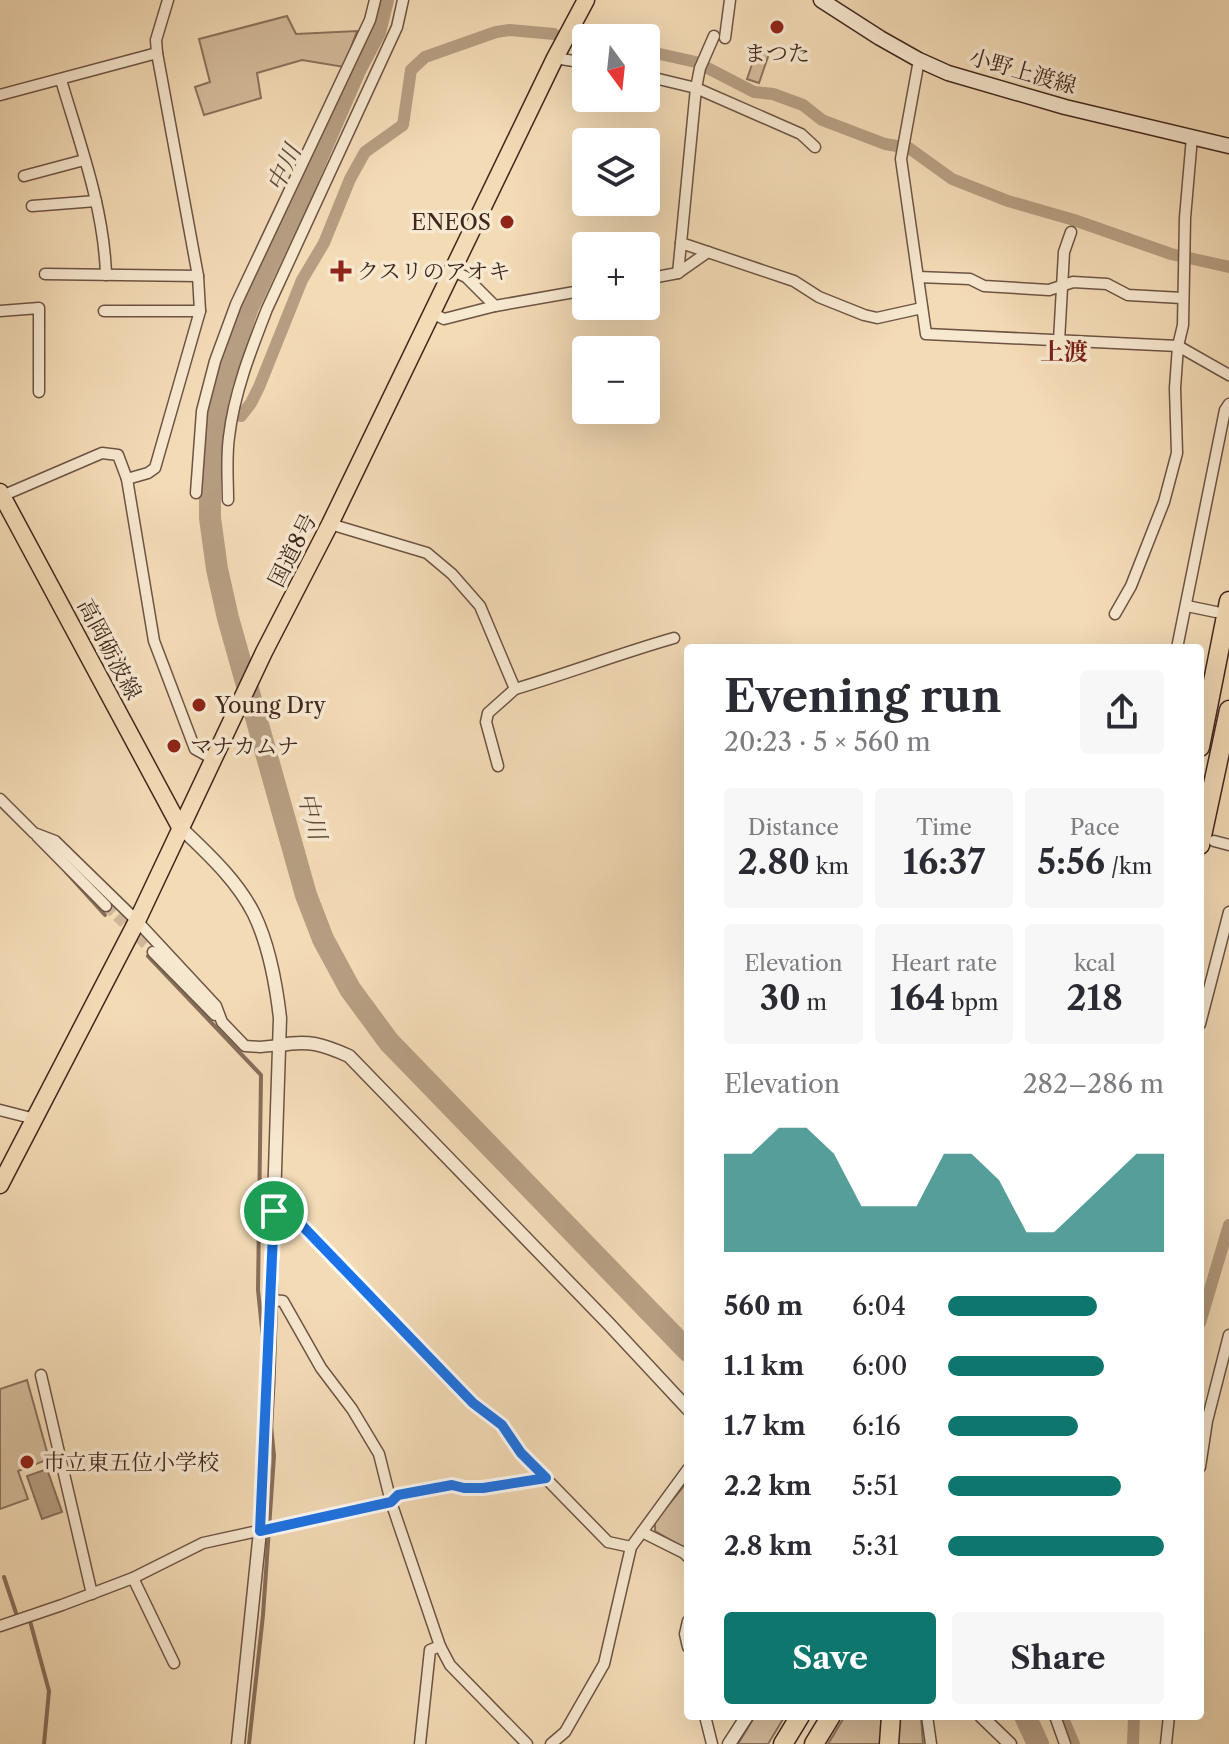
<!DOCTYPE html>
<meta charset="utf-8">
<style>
:root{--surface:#fff;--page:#f7f7f7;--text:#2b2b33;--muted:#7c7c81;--accent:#0f766e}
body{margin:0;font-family:"Libre Caslon Text","Noto Serif JP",serif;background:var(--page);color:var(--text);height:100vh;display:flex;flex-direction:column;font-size:30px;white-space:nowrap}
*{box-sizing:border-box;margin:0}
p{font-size:26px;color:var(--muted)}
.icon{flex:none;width:44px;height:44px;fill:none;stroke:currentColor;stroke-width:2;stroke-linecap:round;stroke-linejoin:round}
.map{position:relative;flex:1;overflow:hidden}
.details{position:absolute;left:684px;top:644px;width:520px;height:1076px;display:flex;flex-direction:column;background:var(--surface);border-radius:8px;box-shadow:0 8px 32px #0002}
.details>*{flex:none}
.needle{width:52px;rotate:165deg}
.fabs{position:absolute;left:572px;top:24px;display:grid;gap:16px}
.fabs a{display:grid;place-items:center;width:88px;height:88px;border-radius:8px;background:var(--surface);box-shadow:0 8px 32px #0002;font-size:40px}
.pin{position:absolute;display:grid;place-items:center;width:68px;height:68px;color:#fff;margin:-34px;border:4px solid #fff;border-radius:50%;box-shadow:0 2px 8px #0007}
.round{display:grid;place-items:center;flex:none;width:84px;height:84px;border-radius:8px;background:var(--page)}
.head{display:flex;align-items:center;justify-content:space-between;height:136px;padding:0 40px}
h1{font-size:44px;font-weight:700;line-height:60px}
.figures{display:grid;grid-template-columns:repeat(3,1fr);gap:12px;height:136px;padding:8px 40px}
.figures div{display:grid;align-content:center;border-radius:8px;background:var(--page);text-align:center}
.figures b{font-size:34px;font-weight:700}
.figures small{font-size:22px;font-weight:400}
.figures p{font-size:22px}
.chart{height:224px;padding:16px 40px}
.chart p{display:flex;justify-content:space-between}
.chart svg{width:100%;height:144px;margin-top:8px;fill:var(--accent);opacity:.7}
.action{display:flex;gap:16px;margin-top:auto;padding:16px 40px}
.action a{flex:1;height:92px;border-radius:8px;background:var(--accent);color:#fff;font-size:32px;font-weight:700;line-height:92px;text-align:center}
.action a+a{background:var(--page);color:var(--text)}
ul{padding:0 40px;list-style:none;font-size:26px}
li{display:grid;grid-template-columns:128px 96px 1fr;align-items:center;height:60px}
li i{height:20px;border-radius:10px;background:var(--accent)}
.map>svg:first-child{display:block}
</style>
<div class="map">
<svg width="1229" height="1744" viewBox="0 0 1229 1744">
<rect width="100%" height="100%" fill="#f3dbb6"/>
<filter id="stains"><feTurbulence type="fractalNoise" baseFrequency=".0025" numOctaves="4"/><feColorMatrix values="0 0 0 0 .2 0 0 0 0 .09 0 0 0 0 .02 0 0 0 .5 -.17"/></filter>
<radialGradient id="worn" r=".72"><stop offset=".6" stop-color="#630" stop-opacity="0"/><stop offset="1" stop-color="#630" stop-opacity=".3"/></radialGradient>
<!-- green -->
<g fill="#d5bc9c" stroke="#8a725d" stroke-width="2">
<path d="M 287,16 L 296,34 L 357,31 L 344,67 L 302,60 L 257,73 L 261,98 L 204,115 L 195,87 L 210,82 L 199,39 Z"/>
<path d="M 757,50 L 769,54 L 759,83 L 747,79 Z"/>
<path d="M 27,1380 L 49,1459 L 18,1471 L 28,1499 L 0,1509 L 0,1389 Z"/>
<path d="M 688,1481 L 688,1550 L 655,1531 L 655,1521 Z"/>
<path d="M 755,1716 L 785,1716 L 768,1744 L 738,1744 Z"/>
<path d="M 845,1716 L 881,1716 L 881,1744 L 828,1744 Z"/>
<path d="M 899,1716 L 921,1716 L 923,1744 L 898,1744 Z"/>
</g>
<!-- water -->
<path fill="#b69e82" stroke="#876e5a" stroke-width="2" d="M 47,1469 L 62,1512 L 42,1519 L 27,1476 Z"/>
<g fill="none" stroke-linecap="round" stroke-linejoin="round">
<!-- stream -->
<g stroke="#876e5a" stroke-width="4">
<path d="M 66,872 L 105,915"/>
<path d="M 148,956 L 261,1075 L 258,1290 L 264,1348"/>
<path d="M 4,1577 L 16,1613"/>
<path d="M 30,1621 L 49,1691 L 44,1744"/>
<path d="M 249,1744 L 263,1615 L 274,1456 L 271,1425"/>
</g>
<!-- canal -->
<g stroke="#b69e82" stroke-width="12">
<path d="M 578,40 L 586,41"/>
<path d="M 646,51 L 696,62 L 754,92 L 773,94 L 803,105 L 822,120 L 885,144 L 909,148 L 952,179 L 1008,201 L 1074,220 L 1171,254 L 1229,267"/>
<path d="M 215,412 L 226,413"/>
<path d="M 237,415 L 241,416 L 251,403 L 259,387 L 302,280 L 324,243 L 350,179 L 365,152 L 403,125 L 411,70 L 425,57 L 496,32 L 510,30 L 554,34"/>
<path d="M 1200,1323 L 1229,1225"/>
<path d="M 1062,1716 L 1074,1744"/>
<path d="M 1133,1744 L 1134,1716"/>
</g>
<!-- river -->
<g stroke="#b69e82" stroke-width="22">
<path d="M 383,0 L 375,32 L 355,70 L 299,199 L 248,307 L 222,384 L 215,412 L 210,477 L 210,518 L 217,569 L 228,618 L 306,895 L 323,939 L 350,989 L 389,1042 L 688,1351"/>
<path d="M 1025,1716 L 1038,1744"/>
</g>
<!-- minor-tunnel -->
<path stroke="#cfb798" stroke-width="10" stroke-dasharray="10 5" stroke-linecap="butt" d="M 106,906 L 153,952"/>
<defs>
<g id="minor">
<path d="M 714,36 L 700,68 L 696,88 L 681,243 L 794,281 L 819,297 L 864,315 L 877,318 L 922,308"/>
<path d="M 725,38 L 730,0"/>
<path d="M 555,58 L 586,63"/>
<path d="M 919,60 L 901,159 L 926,334 L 1178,346 L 1229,375"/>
<path d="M 646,76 L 696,88 L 801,134 L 815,147"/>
<path d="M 61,80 C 80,144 104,208 106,275"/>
<path d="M 0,95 L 157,53 L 156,40 L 168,0"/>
<path d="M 24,176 L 84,160"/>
<path d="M 32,206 L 96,201"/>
<path d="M 453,271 L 466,277 L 495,306"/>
<path d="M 678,273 L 708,252"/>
<path d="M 45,274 L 198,276"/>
<path d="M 918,277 L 970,279 L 984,286 L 1049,290 L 1073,282 L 1107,284 L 1128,295 L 1182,298"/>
<path d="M 646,279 L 678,273 L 681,243"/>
<path d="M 0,311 L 39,308 L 39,392"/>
<path d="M 104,311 L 200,311"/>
<path d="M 432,313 L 444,319 L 495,306 L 586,290"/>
<path d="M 1059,341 L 1064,252 L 1071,232"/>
<path d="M 127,479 L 148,473 L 155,468 L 200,311 L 198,276 L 157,53"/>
<path d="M 196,493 L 202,411 L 215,361 L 236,304 L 370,20 L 375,0"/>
<path d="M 2,496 L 102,453 L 118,455 L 127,479 L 154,641 L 195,749 L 213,759"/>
<path d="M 228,500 C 228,480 226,458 229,437 C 234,393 251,350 267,309 L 397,27 L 403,0"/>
<path d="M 330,524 L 427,553 L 452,574 L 480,606 L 515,689 C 569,673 621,653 674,638"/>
<path d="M 1187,606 L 1216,612"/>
<path d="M 1115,614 L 1131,586 L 1164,502 L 1177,453 L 1175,388 L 1178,346 L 1183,325 L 1185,218 L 1192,137"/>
<path d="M 1177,648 L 1225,410 L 1229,404"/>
<path d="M 498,766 L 486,722 L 488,713 L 515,689"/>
<path d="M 0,799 L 34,833 L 55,841 L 137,921 L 216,1006 L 222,1022 L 245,1046 L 260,1047 L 280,1045"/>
<path d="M 37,836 L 106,906"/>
<path d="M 1214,841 L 1229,845"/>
<path d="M 153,952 L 215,1015"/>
<path d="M 1200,1024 L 1229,912"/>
<path d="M 0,1110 L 35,1119"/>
<path d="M 274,1211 L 289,1212 L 473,1403 L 502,1425 L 521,1453 L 608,1542 L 631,1547"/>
<path d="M 270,1300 L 283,1301 L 321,1368 L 352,1409 L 379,1454 L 391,1502 L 440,1646 L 450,1665 L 527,1744"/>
<path d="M 41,1375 L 92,1594"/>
<path d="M 1200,1467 L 1207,1421 L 1229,1335"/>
<path d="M 642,1532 L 684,1553 L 688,1557"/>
<path d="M 133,1578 L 174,1663"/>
<path d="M 688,1621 L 685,1634 L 688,1647"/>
<path d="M 0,1626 L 62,1605 L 133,1578 L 203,1543 L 391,1502 L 398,1495 L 452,1485 L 464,1488 L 483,1488 L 546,1478"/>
<path d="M 705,1716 L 712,1744"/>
<path d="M 927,1716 L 931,1744"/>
<path d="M 1055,1716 L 1065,1744"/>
<path d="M 420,1744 L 430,1650 L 440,1646"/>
<path d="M 551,1744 L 565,1732 L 604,1664 L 631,1547 L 688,1469"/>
<path d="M 1166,1744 L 1169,1716"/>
</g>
<g id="tertiary">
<path d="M 180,827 C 207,853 237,880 254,914 C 269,945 276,983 280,1018 L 268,1383 L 260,1531 L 238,1744"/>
<path d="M 280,1045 C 309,1040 322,1044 349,1056 L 608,1323 L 688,1409"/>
<path d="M 981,1716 L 1010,1744"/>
<path d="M 729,1744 L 747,1716"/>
</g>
<path id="secondary" d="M 821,0 L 880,38 L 919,60 L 948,73 L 1065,107 L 1229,146"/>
<path id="primary" d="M 0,492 L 180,827"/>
<path id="trunk" d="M 0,1185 L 137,921 L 264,652 L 330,524 L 555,58 L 586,0"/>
<g id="motorway">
<path d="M 1200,747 L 1229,601"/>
<path d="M 1200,845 L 1229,710"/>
<path d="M 783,1744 L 800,1716"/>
<path d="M 814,1744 L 831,1716"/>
<path d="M 889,1744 L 891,1716"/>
</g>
</defs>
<!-- minor casing -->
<use href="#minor" stroke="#6d5444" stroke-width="13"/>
<!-- tertiary casing -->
<use href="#tertiary" stroke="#6d5444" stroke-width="15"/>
<!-- secondary casing -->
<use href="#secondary" stroke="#40271e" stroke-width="17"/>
<!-- primary casing -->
<use href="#primary" stroke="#40271e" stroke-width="19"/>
<!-- trunk casing -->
<use href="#trunk" stroke="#40271e" stroke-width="19"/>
<!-- motorway casing -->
<use href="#motorway" stroke="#40271e" stroke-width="21"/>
<!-- minor -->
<use href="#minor" stroke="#f7e8d0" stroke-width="10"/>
<!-- tertiary -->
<use href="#tertiary" stroke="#f7e8d0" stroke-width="12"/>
<!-- secondary -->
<use href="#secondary" stroke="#f7e8d0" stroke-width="14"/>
<!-- primary -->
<use href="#primary" stroke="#f3dbb6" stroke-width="16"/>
<!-- trunk -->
<use href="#trunk" stroke="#f3dbb6" stroke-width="16"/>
<!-- motorway -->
<use href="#motorway" stroke="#f3dbb6" stroke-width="18"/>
</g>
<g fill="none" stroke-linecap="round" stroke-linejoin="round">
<defs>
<path id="route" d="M 274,1211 L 289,1212 L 473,1403 L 502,1425 L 521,1453 L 546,1478 L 483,1488 L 464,1488 L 452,1485 L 398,1495 L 391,1502 L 260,1531 Z"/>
</defs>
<!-- route casing -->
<use href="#route" stroke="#fff" stroke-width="16"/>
<!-- route -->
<use href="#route" stroke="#1a73e8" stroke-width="10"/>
</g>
<!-- markers -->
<g fill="#8f2418" stroke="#f7e8d0" stroke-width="3">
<circle cx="777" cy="27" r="8"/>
<circle cx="507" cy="222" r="8"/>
<path d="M337 259h8v8h8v8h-8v8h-8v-8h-8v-8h8z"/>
<circle cx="199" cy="705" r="8"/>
<circle cx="174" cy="746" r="8"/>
<circle cx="27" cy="1462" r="8"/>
</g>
<g text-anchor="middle" stroke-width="7" stroke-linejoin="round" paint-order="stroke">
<!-- poi labels -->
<g font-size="22" fill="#40271e" stroke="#f7e8d0" text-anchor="start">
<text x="777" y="61" text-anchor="middle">まつた</text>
<text x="491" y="230" text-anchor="end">ENEOS</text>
<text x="357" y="279">クスリのアオキ</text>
<text x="215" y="713">Young Dry</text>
<text x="190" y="754">マナカムナ</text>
<text x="43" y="1470">市立東五位小学校</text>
</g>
<!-- street labels -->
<g font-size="22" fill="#40271e" stroke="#f7e8d0">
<text transform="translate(1023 71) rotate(16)" y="8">小野上渡線</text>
<text transform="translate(292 550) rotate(-63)" y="8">国道8号</text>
<text transform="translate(110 649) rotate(62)" y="8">高岡砺波線</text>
</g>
<!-- water labels -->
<g font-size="24" font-style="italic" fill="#634b3c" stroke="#f7e8d0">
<text transform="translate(284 168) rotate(-65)" y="8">中川</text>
<text transform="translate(312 816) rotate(75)" y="8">中川</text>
</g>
<!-- neighbourhood labels -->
<g font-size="24" font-weight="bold" fill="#7a1f14" stroke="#f7e8d0">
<text x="1064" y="360">上渡</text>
</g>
</g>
<rect width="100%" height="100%" filter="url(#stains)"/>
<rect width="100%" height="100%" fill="url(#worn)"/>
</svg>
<div class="fabs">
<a><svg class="needle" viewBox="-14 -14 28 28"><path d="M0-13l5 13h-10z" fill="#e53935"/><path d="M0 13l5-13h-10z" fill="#7c7c81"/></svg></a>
<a><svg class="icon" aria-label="layers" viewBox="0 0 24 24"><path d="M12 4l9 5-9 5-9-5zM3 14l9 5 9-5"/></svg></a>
<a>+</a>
<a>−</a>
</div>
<div class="pin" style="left:274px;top:1211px;background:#1e9e55"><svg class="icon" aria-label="arrive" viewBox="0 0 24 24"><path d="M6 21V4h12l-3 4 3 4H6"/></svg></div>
<section class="details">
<div class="head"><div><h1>Evening run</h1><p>20:23 · 5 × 560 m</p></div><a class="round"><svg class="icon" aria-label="share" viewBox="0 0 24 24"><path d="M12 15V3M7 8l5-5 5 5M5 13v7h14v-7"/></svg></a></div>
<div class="figures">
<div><p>Distance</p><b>2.80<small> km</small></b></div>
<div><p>Time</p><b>16:37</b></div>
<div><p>Pace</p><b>5:56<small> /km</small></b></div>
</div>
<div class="figures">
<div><p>Elevation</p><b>30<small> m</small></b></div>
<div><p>Heart rate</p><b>164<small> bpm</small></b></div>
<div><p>kcal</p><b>218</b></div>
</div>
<div class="chart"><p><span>Elevation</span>282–286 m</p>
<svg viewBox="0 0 160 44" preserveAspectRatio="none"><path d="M0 44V14L10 14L20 6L30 6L40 14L50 30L60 30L70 30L80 14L90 14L100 22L110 38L120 38L130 30L140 22L150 14L160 14V44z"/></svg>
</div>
<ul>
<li><b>560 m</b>6:04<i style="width:69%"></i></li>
<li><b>1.1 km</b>6:00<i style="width:72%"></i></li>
<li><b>1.7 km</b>6:16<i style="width:60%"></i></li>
<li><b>2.2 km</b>5:51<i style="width:80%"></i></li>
<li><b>2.8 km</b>5:31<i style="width:100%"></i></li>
</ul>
<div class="action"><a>Save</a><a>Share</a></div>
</section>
</div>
